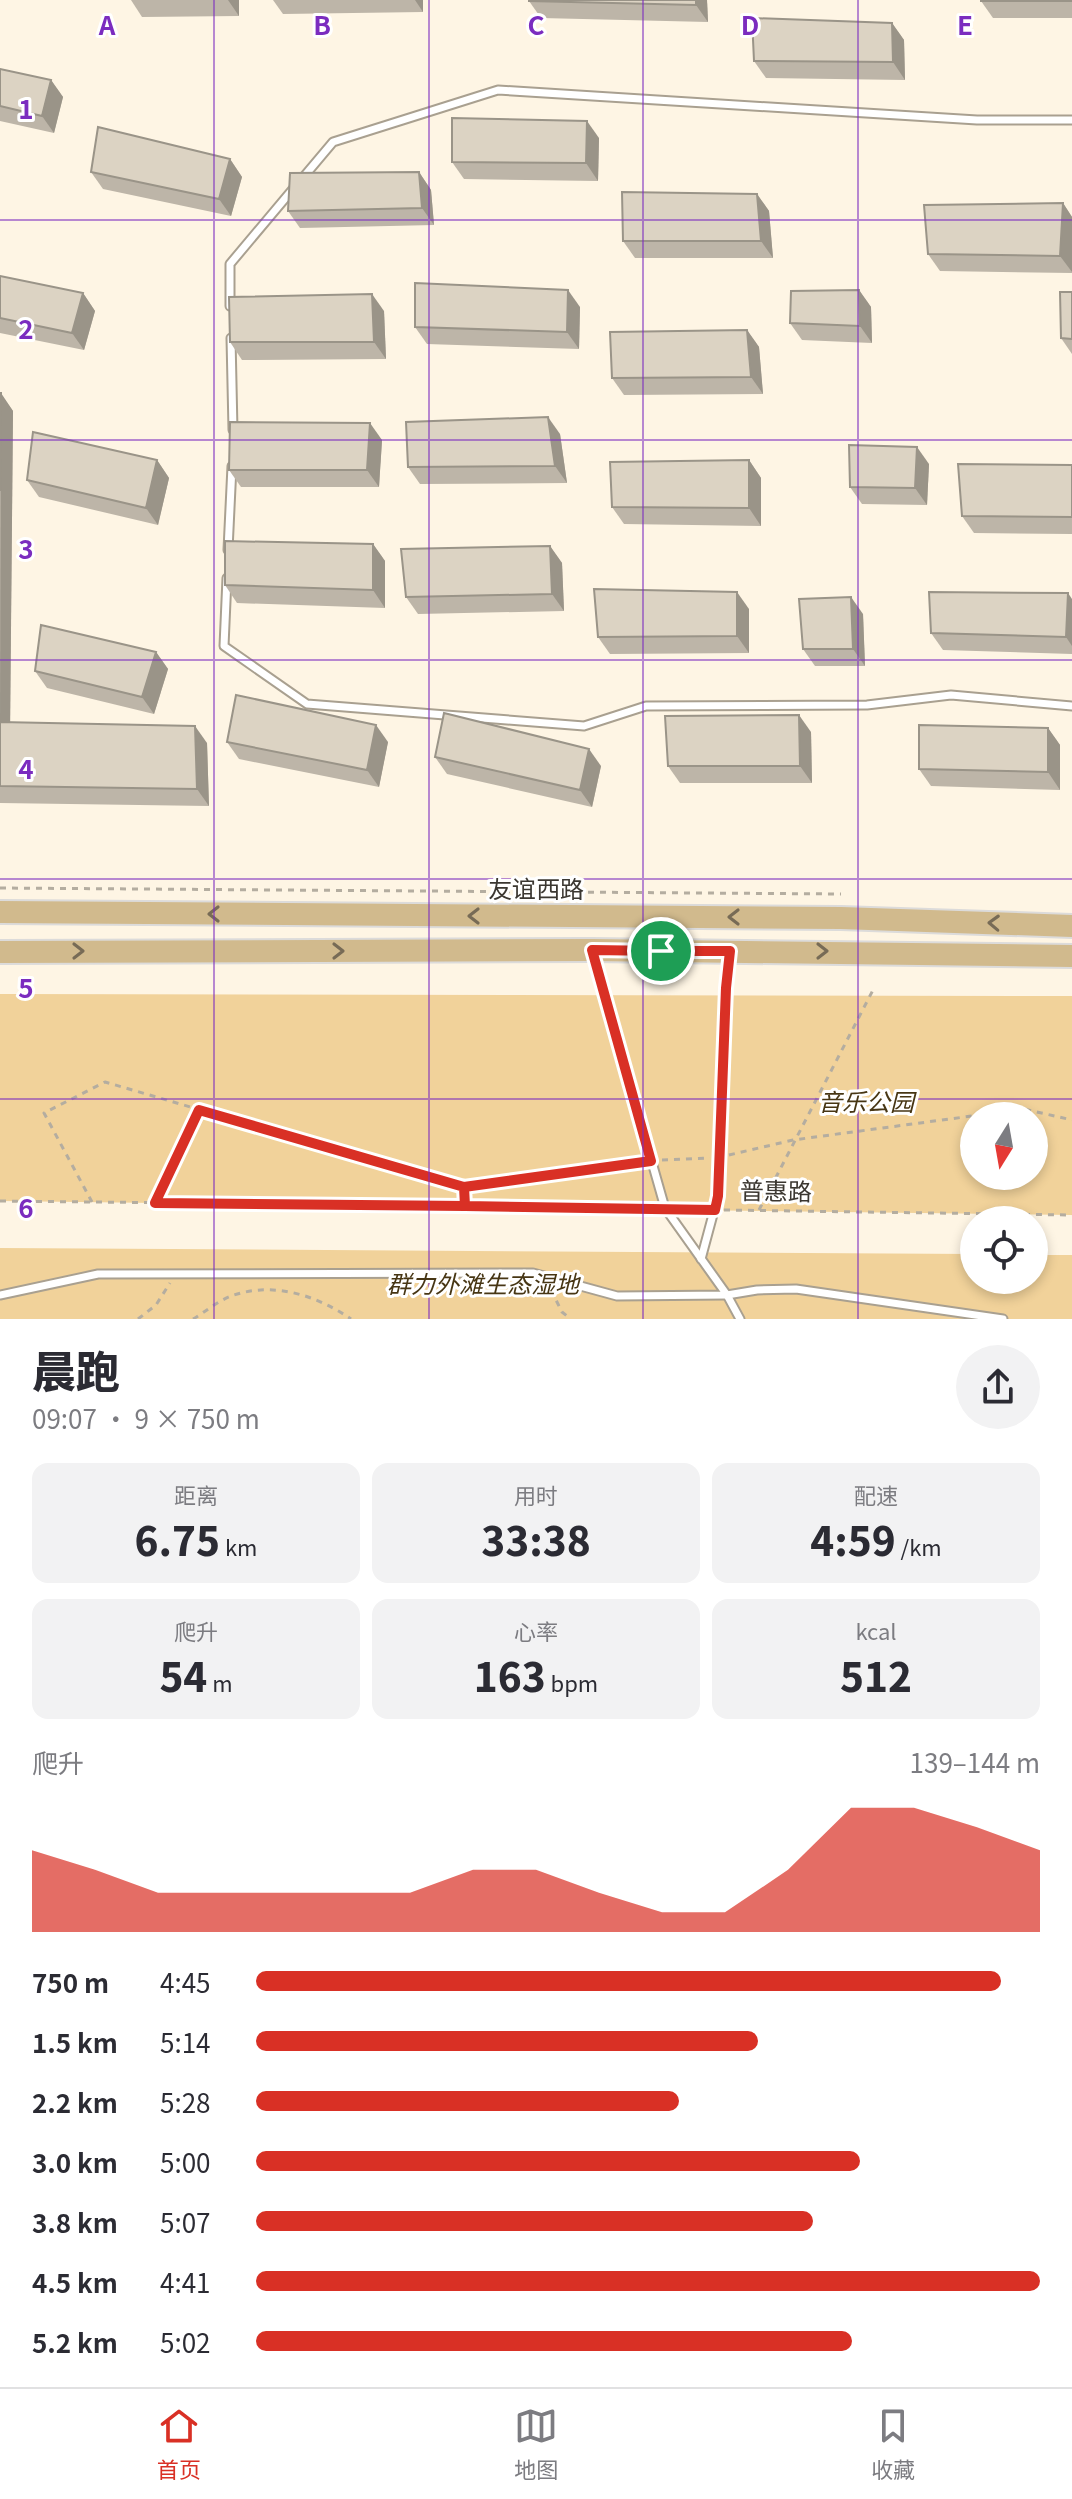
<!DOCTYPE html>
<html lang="zh">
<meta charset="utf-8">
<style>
:root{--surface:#fff;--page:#f2f2f3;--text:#2b2b33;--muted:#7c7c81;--line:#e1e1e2;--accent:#d93025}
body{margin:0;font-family:Georgia,"Noto Sans SC",serif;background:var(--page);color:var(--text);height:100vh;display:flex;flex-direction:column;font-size:30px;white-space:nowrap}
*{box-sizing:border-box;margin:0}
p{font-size:26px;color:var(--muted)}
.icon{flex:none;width:44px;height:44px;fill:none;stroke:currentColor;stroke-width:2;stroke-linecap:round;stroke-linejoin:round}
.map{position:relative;height:1319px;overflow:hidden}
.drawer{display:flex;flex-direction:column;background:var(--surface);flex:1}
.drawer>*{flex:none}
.needle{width:52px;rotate:191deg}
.controls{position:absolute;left:960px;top:1102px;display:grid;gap:16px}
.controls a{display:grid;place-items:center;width:88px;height:88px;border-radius:50%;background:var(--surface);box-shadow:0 4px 12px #0003;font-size:40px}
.pin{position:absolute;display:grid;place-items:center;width:68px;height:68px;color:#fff;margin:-34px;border:4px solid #fff;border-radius:50%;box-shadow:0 2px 8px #0007}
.round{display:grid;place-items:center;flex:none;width:84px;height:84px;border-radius:42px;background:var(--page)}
.head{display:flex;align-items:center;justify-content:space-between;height:136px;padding:0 32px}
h1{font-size:44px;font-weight:800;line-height:60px}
.stats{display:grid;grid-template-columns:repeat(3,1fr);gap:12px;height:136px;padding:8px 32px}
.stats div{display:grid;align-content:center;border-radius:16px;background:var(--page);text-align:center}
.stats b{font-size:40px;font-weight:800}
.stats small{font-size:22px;font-weight:400}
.stats p{font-size:22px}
.chart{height:224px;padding:16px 32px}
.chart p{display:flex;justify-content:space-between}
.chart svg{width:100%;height:144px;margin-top:8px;fill:var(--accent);opacity:.7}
ul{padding:0 32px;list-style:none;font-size:26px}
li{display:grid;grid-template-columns:128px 96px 1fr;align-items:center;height:60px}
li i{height:20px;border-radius:10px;background:var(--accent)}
.dock{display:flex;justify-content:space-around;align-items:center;height:112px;border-top:2px solid var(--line);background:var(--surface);font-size:22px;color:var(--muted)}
.dock a{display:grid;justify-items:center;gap:4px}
.dock .current{color:var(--accent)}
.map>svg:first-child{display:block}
</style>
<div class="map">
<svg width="1072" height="1319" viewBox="0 0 1072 1319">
<rect width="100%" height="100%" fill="#fef5e4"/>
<!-- green -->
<g fill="#f1d29a" fill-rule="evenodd">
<path d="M 0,994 L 1072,996 L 1072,1215 L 0,1201 ZM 974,1116 L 1034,1116 L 1034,1176 L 974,1176 Z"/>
<path d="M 0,1248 L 974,1254 L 974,1280 L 1034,1280 L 1034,1255 L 1072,1255 L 1072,1319 L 0,1319 Z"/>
</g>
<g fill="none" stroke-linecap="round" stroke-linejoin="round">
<defs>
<g id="lane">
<path d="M 301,180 L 333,142 L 498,90 L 977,120 L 1072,120"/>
<path d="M 230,306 L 230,264 L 293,189"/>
<path d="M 231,338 L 233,430"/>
<path d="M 228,550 L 232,466"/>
<path d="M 227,578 L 224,646 L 307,704 L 584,726 L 646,706 L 867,705 L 951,695 L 1072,706"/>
<path d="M 593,955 L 665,1208 L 727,1295 L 740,1319"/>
<path d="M 701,1259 L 718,1196 L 726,988 L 730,953"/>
<path d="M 0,1295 L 98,1274 L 533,1273 L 617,1296 L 727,1295 L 757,1290 L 796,1289 L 1003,1319"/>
</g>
<g id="primary">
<path d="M 0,912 L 841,918 L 1072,926"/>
<path d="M 0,952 L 592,950 L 1072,956"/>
</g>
</defs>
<!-- lane casing -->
<use href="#lane" stroke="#a9a090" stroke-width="11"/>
<!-- primary casing -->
<use href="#primary" stroke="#dcdbda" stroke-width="26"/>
<!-- path -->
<g stroke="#b4ada0" stroke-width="3" stroke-dasharray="6 6" stroke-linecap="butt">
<path d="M 0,888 L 841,894"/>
<path d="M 729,1155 L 793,1140 L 1024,1109 L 1072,1120"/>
<path d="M 662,1160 L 710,1158"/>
<path d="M 464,1187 L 642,1162"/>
<path d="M 0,1201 L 652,1208"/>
<path d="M 92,1202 L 44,1113 L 105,1082 L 464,1187 L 465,1205"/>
<path d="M 155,1203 L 199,1110"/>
<path d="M 680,1209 L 704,1209"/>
<path d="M 724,1210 L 1072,1215"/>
<path d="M 759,1210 L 873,990"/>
<path d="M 551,1290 L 562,1312 L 571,1319"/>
<path d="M 138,1319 L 156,1305 L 170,1283"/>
<path d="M 193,1319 C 205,1312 218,1301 231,1296 C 273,1281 316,1295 351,1319"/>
</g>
<!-- lane -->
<use href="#lane" stroke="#fff" stroke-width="7"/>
<!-- primary -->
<use href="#primary" stroke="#d1ba8d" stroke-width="22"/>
</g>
<!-- wall -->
<g fill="#bdb5a8">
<path d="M 131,0 L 239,0 L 239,16 L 142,17 Z"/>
<path d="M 273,0 L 423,0 L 423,12 L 283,14 Z"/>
<path d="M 707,0 L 708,22 L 541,18 L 529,1 Z"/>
<path d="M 1072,0 L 1072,18 L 993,18 L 981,1 Z"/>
<path d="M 892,23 L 904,40 L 905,80 L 766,78 L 754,61 Z"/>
<path d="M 0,69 L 51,80 L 63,97 L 54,133 L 0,121 Z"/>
<path d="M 599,138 L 598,181 L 464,179 L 452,162 Z"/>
<path d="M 230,159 L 242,177 L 231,216 L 103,189 L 91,172 Z"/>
<path d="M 419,172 L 431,190 L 434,225 L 300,228 L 288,211 Z"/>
<path d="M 757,194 L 769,211 L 773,258 L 635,258 L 623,241 Z"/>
<path d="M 1063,203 L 1072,217 L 1072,273 L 940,271 L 928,254 Z"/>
<path d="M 0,276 L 83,293 L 95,311 L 84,350 L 0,333 Z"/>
<path d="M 859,290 L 871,307 L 872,343 L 802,340 L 790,323 Z"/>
<path d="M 1072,292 L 1072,354 L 1061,338 Z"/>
<path d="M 580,307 L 579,349 L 427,344 L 415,327 Z"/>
<path d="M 384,311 L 386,359 L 242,360 L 230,342 Z"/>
<path d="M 747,330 L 759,347 L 763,394 L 624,395 L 612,378 Z"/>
<path d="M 0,393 L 13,411 L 10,722 L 207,743 L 209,806 L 0,803 Z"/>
<path d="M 560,434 L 567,483 L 420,484 L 408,467 Z"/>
<path d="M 382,440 L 379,487 L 241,487 L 229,470 Z"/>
<path d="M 157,460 L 169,478 L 158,525 L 39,497 L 27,480 Z"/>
<path d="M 749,460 L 761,478 L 761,526 L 624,524 L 612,507 Z"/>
<path d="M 929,464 L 927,505 L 862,504 L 850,487 Z"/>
<path d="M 1072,465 L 1072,534 L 974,533 L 962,516 Z"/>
<path d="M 373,544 L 385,561 L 385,608 L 237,603 L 225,585 Z"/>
<path d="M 550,546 L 562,563 L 564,611 L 418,614 L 406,597 Z"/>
<path d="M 1072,599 L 1072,654 L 943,650 L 931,633 Z"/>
<path d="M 749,609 L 749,653 L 610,654 L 598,637 Z"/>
<path d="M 863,614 L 865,666 L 815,666 L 803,649 Z"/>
<path d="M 156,652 L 168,669 L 154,714 L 47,688 L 35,671 Z"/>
<path d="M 1048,728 L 1060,745 L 1060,790 L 931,786 L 919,769 Z"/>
<path d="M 811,732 L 812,783 L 680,783 L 668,766 Z"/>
<path d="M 227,742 L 388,742 L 379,787 L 239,759 Z"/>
<path d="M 435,757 L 601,766 L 592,807 L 447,774 Z"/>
</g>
<!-- shaded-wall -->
<g fill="#9a9488">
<path d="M 228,0 L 239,0 L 239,16 Z"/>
<path d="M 415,0 L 423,0 L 423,12 Z"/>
<path d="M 696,0 L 707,0 L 708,22 L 696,5 Z"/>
<path d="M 892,23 L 904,40 L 905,80 L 893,62 Z"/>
<path d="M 51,80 L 63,97 L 54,133 L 42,116 Z"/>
<path d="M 587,121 L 599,138 L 598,181 L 586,163 Z"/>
<path d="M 230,159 L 242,177 L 231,216 L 219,199 Z"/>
<path d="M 419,172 L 431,190 L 434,225 L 422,208 Z"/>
<path d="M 757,194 L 769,211 L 773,258 L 761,241 Z"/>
<path d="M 1063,203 L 1072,217 L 1072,272 L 1060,256 Z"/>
<path d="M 568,290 L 580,307 L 579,349 L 567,332 Z"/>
<path d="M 859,290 L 871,307 L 872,343 L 860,326 Z"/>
<path d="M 83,293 L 95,311 L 84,350 L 72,333 Z"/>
<path d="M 372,294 L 384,311 L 386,359 L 374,342 Z"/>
<path d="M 747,330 L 759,347 L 763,394 L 751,377 Z"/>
<path d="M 1,393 L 13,411 L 10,739 L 0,725 Z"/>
<path d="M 548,417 L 560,434 L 567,483 L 555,466 Z"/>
<path d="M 370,423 L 382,440 L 379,487 L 367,470 Z"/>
<path d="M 917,447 L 929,464 L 927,505 L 915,488 Z"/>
<path d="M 157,460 L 169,478 L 158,525 L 146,508 Z"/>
<path d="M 749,460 L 761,478 L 761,526 L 749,508 Z"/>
<path d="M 373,544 L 385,561 L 385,608 L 373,590 Z"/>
<path d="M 550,546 L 562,563 L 564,611 L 552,594 Z"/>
<path d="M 737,592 L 749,609 L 749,653 L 737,636 Z"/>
<path d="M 1068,593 L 1072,599 L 1072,646 L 1066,637 Z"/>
<path d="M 851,597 L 863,614 L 865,666 L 853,649 Z"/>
<path d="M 156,652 L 168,669 L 154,714 L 142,697 Z"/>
<path d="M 799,715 L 811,732 L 812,783 L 800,766 Z"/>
<path d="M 376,725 L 388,742 L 379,787 L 367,770 Z"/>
<path d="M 195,726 L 207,743 L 209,806 L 197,789 Z"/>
<path d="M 1048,728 L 1060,745 L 1060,790 L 1048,772 Z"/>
<path d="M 589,749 L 601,766 L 592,807 L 580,790 Z"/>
</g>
<!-- building -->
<g fill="#dcd3c3" stroke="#9a9488" stroke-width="2">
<path d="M 529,0 L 696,0 L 696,5 L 529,1 Z"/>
<rect x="981" y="0" width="91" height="1"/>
<path d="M 752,18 L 892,23 L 893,62 L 754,61 Z"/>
<path d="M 0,69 L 51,80 L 42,116 L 0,106 Z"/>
<path d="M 452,118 L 587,121 L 586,163 L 452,162 Z"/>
<path d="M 98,127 L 230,159 L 219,199 L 91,172 Z"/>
<path d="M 419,172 L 422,208 L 288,211 L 290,173 Z"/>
<path d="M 622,192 L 757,194 L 761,241 L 623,241 Z"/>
<path d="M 1063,203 L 1060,256 L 928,254 L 924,205 Z"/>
<path d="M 0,276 L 83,293 L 72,333 L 0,318 Z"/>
<path d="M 415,283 L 568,290 L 567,332 L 415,327 Z"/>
<path d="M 859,290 L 860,326 L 790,323 L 791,291 Z"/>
<path d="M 1060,292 L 1072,292 L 1072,339 L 1061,338 Z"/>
<path d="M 372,294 L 374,342 L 230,342 L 229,297 Z"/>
<path d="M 747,330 L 751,377 L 612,378 L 610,332 Z"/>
<path d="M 0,393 L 1,393 L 0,491 Z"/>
<path d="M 548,417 L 555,466 L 408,467 L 406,422 Z"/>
<path d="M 230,422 L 370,423 L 367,470 L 229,470 Z"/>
<path d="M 33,432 L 157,460 L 146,508 L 27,480 Z"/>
<path d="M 849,445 L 917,447 L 915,488 L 850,487 Z"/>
<path d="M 749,460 L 749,508 L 612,507 L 610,462 Z"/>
<path d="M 958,464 L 1072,465 L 1072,517 L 962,516 Z"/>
<path d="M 225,541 L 373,544 L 373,590 L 225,585 Z"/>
<path d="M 550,546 L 552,594 L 406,597 L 401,549 Z"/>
<path d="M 594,589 L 737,592 L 737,636 L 598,637 Z"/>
<path d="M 929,592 L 1068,593 L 1066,637 L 931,633 Z"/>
<path d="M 851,597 L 853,649 L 803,649 L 799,599 Z"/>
<path d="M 41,625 L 156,652 L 142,697 L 35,671 Z"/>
<path d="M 236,695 L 376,725 L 367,770 L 227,742 Z"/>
<path d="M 444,713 L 589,749 L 580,790 L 435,757 Z"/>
<path d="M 799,715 L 800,766 L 668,766 L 665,716 Z"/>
<path d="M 0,722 L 195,726 L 197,789 L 0,786 Z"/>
<path d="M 919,725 L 1048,728 L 1048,772 L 919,769 Z"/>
</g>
<!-- one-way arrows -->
<defs><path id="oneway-chevron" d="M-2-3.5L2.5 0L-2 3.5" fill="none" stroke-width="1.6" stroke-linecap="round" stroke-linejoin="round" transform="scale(2)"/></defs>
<g stroke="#776b56">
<use href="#oneway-chevron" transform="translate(214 914) rotate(-180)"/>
<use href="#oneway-chevron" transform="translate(474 916) rotate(-180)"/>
<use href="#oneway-chevron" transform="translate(734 917) rotate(-180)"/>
<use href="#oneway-chevron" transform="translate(994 923) rotate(-178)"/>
<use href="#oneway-chevron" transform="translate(78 951)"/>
<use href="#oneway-chevron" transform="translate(338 951)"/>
<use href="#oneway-chevron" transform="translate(822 951)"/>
</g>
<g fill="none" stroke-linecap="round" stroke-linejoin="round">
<defs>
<path id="route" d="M 661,951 L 592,950 L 651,1161 L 464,1187 L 465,1206 L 155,1203 L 199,1110 L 464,1187 L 465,1206 L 715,1210 L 718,1196 L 726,988 L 730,951 L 661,951"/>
</defs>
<!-- route casing -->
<use href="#route" stroke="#fff" stroke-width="16"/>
<!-- route -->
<use href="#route" stroke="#d93025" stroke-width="10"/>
</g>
<!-- grid -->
<path fill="none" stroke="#7b2cbf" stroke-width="2" stroke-opacity="0.55" d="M 214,0 L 214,1319M 429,0 L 429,1319M 643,0 L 643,1319M 858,0 L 858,1319M 0,220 L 1072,220M 0,440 L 1072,440M 0,660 L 1072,660M 0,879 L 1072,879M 0,1099 L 1072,1099"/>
<g text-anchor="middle" stroke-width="6" stroke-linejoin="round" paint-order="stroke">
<!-- street labels -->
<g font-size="24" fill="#3b3731" stroke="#fff">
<text x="536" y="898">友谊西路</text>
<text transform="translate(776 1192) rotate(1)" y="8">普惠路</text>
</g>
<!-- park labels -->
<g font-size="24" font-style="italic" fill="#473614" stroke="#fff">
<text x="866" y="1111">音乐公园</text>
<text x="483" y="1293">群力外滩生态湿地</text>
</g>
</g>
<g font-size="26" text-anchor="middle" font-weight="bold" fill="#7b2cbf" stroke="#fff" stroke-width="6" stroke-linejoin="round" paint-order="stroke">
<text x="107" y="35">A</text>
<text x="322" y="35">B</text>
<text x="536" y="35">C</text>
<text x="750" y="35">D</text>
<text x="965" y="35">E</text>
<text x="26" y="119">1</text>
<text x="26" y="339">2</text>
<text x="26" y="559">3</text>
<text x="26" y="779">4</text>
<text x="26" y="998">5</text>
<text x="26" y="1218">6</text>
</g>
</svg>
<div class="controls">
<a><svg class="needle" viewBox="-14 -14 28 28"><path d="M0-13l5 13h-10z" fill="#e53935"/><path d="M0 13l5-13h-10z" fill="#7c7c81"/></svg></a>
<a><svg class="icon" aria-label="locate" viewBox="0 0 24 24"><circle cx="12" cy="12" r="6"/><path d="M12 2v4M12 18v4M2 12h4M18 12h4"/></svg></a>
</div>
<div class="pin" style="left:661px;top:951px;background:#1e9e55"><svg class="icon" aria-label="arrive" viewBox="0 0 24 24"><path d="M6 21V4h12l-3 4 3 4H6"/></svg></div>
</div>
<section class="drawer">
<div class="head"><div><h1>晨跑</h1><p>09:07 · 9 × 750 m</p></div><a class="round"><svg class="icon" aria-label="share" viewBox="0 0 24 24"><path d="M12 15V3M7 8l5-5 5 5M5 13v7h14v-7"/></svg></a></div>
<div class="stats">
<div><p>距离</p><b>6.75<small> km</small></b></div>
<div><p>用时</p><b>33:38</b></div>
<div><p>配速</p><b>4:59<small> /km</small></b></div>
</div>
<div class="stats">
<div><p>爬升</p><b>54<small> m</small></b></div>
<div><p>心率</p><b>163<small> bpm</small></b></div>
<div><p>kcal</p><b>512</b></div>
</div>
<div class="chart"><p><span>爬升</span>139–144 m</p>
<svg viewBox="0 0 160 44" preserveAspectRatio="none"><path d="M0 44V19L10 25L20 32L30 32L40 32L50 32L60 32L70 25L80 25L90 32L100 38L110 38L120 25L130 6L140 6L150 12L160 19V44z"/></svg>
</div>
<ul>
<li><b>750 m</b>4:45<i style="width:95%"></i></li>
<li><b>1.5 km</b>5:14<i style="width:64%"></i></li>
<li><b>2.2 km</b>5:28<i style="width:54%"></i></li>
<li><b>3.0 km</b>5:00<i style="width:77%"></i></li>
<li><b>3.8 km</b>5:07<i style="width:71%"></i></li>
<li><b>4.5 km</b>4:41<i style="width:100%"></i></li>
<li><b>5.2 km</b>5:02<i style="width:76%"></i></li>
</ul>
</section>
<nav class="dock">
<a class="current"><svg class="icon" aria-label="home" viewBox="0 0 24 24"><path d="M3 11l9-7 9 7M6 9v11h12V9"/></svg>首页</a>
<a><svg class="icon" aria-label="map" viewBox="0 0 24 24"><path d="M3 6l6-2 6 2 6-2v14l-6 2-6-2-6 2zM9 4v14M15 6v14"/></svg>地图</a>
<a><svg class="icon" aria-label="saved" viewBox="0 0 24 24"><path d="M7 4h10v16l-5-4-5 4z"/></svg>收藏</a>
</nav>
